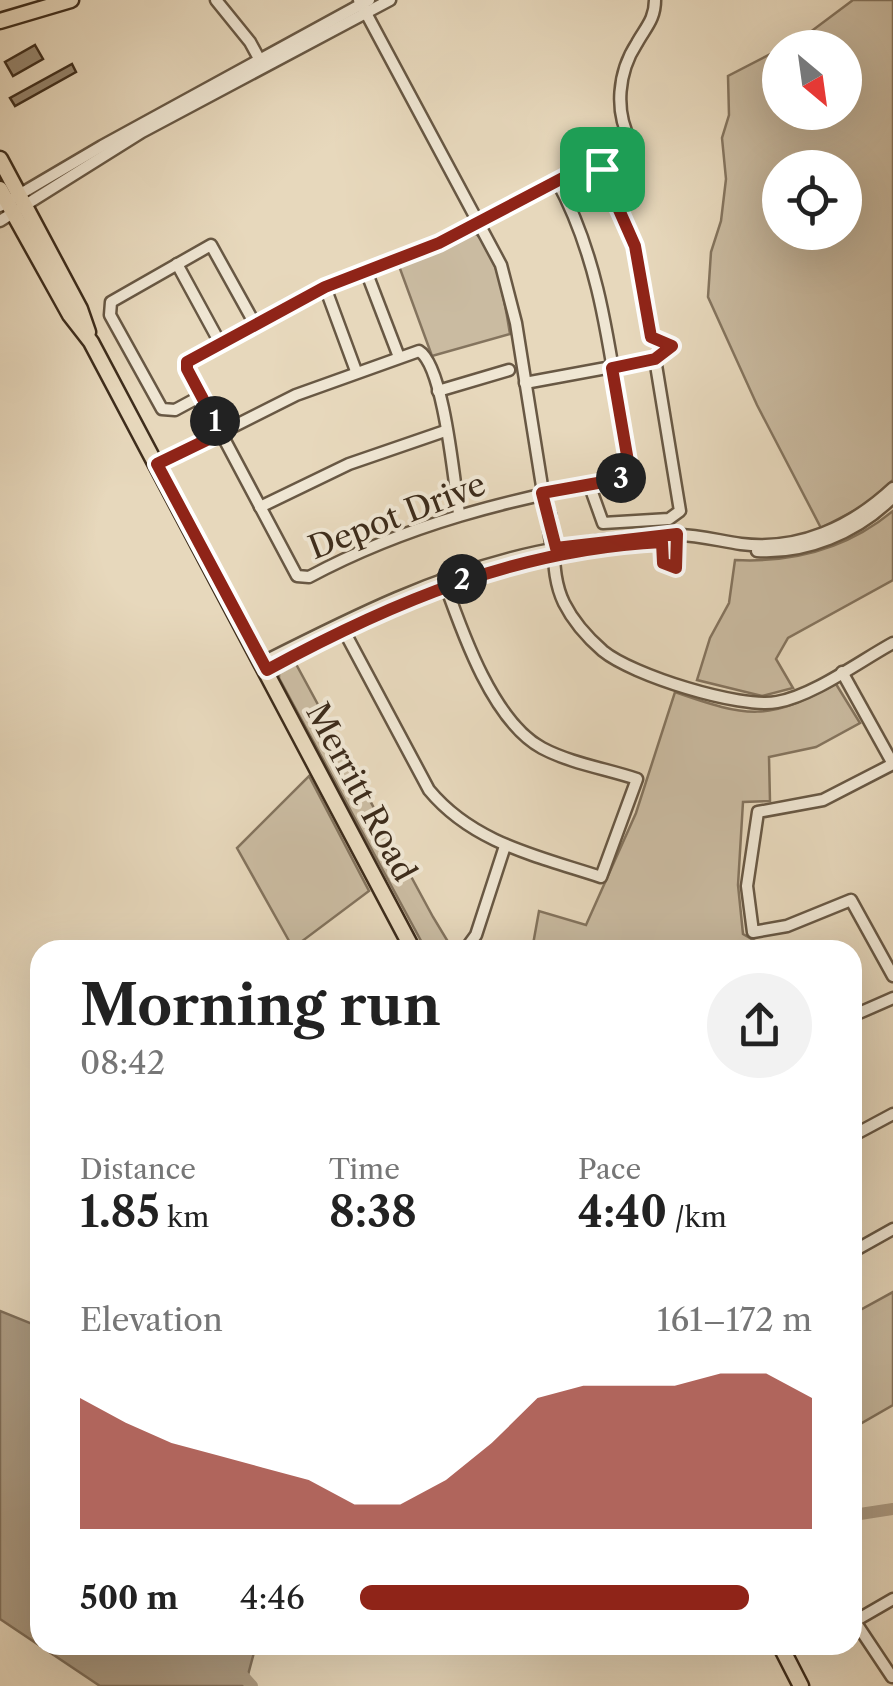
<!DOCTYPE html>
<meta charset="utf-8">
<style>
:root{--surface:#fff;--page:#f2f2f2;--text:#222;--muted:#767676;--accent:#8f2418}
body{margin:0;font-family:"Libre Caslon Text",serif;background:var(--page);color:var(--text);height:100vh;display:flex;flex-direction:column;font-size:38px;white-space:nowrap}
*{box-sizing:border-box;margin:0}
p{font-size:32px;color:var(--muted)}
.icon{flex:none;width:55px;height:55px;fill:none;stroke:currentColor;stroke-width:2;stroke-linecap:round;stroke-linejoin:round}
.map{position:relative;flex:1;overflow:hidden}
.drawer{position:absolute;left:30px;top:940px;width:832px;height:715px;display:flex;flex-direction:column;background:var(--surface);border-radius:30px;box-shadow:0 10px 40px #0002}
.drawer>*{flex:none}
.needle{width:65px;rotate:151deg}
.controls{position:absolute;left:762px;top:30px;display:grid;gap:20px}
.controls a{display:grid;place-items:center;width:100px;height:100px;border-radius:50%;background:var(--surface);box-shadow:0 10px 40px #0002;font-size:50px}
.pin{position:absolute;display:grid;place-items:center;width:85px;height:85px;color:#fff;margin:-42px;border-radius:20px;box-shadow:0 5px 15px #0006}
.km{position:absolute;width:50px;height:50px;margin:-25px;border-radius:50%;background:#222;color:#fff;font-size:28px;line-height:50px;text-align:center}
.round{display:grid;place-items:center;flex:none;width:105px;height:105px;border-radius:52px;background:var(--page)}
.overview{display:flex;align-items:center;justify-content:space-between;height:170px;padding:0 50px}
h1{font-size:55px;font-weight:800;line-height:75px}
.figures{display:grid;grid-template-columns:repeat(3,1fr);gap:15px;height:170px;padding:10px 50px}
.figures div{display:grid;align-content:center}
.figures b{font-size:42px;font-weight:800}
.figures small{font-size:28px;font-weight:400}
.figures p{font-size:28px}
.chart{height:280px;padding:20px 50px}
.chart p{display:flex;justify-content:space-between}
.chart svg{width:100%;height:180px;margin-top:10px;fill:var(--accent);opacity:.7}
ul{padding:0 50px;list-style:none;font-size:32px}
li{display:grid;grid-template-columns:160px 120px 1fr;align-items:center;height:75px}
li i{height:25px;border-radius:12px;background:var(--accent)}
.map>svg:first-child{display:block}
</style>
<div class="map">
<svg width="893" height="1686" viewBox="0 0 893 1686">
<rect width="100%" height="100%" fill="#e7d8bc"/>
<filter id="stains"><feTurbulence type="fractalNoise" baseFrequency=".002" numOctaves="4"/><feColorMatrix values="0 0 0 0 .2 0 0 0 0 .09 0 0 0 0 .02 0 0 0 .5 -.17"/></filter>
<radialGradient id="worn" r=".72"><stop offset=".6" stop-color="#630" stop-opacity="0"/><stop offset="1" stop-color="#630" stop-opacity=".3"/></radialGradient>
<!-- green -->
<g fill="#cabba1" stroke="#84745e" stroke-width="2.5" fill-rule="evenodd">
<path d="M 853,0 L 893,0 L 893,480 L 865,505 L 821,528 L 757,405 L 708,297 L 711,252 L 721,221 L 726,179 L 722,138 L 729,115 L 728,76 L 780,49 L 780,112 L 845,112 L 845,48 L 783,47 L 797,42 ZM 780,168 L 845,168 L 845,232 L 780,232 Z"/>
<path d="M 473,232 C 496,243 506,309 510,334 L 432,356 L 399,266 Z"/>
<path d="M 893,511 L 893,580 L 788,638 L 776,659 L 793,688 L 762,696 L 697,680 L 710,638 L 729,603 L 735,560 C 794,563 847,549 893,511 Z"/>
<path d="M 296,664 L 433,917 L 453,950 L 426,950 L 279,678 L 279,673 Z"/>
<path d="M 836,684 L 860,723 L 816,747 L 769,757 L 770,801 L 743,802 L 738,885 L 743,934 L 755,941 L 756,950 L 532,950 L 539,911 L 586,925 L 636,813 L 675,692 C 749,718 767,721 836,684 Z"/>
<path d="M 309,776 L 369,891 L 293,948 L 237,848 Z"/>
<path d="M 893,1292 L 893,1405 L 853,1428 L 853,1314 Z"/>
</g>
<!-- water -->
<path fill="#ae9e86" stroke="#81715c" stroke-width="2.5" d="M 0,1311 L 40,1327 L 40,1645 L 256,1645 L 245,1686 L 100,1686 L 0,1619 Z"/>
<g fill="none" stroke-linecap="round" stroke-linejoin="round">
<!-- river -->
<g stroke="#ae9e86" stroke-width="12">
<path d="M 852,1510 L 860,1514 L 893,1509"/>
<path d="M 215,1645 L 252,1686"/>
</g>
</g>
<!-- building -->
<g fill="#96866f" stroke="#3e2d1c" stroke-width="2.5">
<path d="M 35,45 L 43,59 L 13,76 L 5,62 Z"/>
<path d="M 72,64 L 76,72 L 15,106 L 10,98 Z"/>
</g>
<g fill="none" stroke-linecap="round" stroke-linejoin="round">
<defs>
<g id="minor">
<path d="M 216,0 L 250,42 L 263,66"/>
<path d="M 359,0 L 501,265 L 516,323 L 553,555"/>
<path d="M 557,181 C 605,269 611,369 629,467 L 620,479 C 510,499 408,524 309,577 L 297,576 L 187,369 L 187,361 L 325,287 L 439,243 L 631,142 C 614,111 618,72 637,43 C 646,27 655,19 655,0"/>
<path d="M 0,206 L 102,146 L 369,0"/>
<path d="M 0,221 L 142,132 L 390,0"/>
<path d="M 177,264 L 220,343"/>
<path d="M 366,271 L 399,357"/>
<path d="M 325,287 L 356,371"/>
<path d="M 525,383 L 655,359 L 671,346 L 651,337 L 635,246 L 597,159"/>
<path d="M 438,391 L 509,370"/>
<path d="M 201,396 L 175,410 L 162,409 L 110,315 L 111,302 L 211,245 L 256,326"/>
<path d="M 157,465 L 296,395 L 419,351 C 444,366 454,482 459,513"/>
<path d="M 589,484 L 603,523 L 669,519 L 680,511 L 655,359"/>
<path d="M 260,507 L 349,464 L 445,431"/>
<path d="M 550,514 C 556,545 550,574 564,603 C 573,621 588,638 603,651 C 632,675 740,709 777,702 C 813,696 860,661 893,643"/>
<path d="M 662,536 L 663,563 L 676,568 L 679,535"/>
<path d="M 757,551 C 806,554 856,533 891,499"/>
<path d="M 515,564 L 572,552"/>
<path d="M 406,601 L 451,583"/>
<path d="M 343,629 L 429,790 C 473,843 537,856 601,877 L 637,779 C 607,769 570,763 542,748 C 492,721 461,629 443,578"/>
<path d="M 263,662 C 352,617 439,573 537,552 C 581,542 628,536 673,535 C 696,534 719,541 741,544 C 799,551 851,527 893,488"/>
<path d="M 267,671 L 386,609"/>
<path d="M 842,672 L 893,764"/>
<path d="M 893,764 L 823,800 L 758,812 L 747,886 L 753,932 L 787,926 L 851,900 L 893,976"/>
<path d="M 468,946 L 476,935 L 505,846"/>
<path d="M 852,1016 L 893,998"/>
<path d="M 852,1136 L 893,1114"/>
<path d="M 852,1252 L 893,1229"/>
<path d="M 852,1617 L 892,1677"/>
<path d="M 855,1621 L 893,1599"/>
</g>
<g id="major">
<path d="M 0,21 L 71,0"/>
<path d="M 0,159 L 80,309 L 88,332"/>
<path d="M 0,189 L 70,315 L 91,342 L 413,950"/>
<path d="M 780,1645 L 801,1686"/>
</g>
</defs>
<!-- minor casing -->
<use href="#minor" stroke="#685844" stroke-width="15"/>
<!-- major casing -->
<use href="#major" stroke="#3e2d1c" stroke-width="19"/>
<!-- minor -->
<use href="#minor" stroke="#efe6d3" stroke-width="10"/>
<!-- major -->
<use href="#major" stroke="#e7d8bc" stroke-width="14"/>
</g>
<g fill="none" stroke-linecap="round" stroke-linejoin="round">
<defs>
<path id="route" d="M 597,160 L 635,246 L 651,337 L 672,346 L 655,359 L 612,368 L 629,467 L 620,479 L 542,493 L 556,548 L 677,534 L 676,568 L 663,563 L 662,542 C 518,549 392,602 267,670 L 157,464 L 221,433 L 187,369 L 187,362 L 325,287 L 439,243 Z"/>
</defs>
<!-- route casing -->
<use href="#route" stroke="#fff" stroke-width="20"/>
<!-- route -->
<use href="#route" stroke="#8f2418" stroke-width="12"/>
</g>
<g text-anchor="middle" stroke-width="8" stroke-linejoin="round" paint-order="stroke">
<!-- street labels -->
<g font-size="32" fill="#3e2d1c" stroke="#efe6d3">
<text transform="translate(397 516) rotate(-21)" y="11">Depot Drive</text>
<text transform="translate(361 792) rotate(62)" y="11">Merritt Road</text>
</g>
</g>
<rect width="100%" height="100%" filter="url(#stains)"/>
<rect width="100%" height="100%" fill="url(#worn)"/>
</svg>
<div class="controls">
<a><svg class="needle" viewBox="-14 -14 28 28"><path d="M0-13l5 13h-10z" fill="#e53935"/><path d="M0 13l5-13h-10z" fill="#767676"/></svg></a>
<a><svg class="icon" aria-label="locate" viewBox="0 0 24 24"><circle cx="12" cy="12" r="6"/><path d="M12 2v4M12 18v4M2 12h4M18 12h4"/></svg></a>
</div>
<div class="pin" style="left:602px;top:169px;background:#1e9e55"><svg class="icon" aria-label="arrive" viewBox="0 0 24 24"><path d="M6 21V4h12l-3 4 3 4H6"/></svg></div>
<b class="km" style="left:215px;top:421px">1</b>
<b class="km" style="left:462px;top:579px">2</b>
<b class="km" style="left:621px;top:478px">3</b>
<section class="drawer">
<div class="overview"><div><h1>Morning run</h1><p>08:42</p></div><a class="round"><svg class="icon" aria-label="share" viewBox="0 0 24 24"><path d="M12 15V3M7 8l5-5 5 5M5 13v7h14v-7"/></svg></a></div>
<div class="figures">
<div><p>Distance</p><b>1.85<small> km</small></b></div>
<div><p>Time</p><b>8:38</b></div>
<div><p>Pace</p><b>4:40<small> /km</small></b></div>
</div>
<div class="chart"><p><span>Elevation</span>161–172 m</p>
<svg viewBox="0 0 160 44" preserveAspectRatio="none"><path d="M0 44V12L10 18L20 23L30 26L40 29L50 32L60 38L70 38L80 32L90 23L100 12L110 9L120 9L130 9L140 6L150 6L160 12V44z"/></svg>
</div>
<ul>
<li><b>500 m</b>4:46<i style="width:86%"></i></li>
</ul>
</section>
</div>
